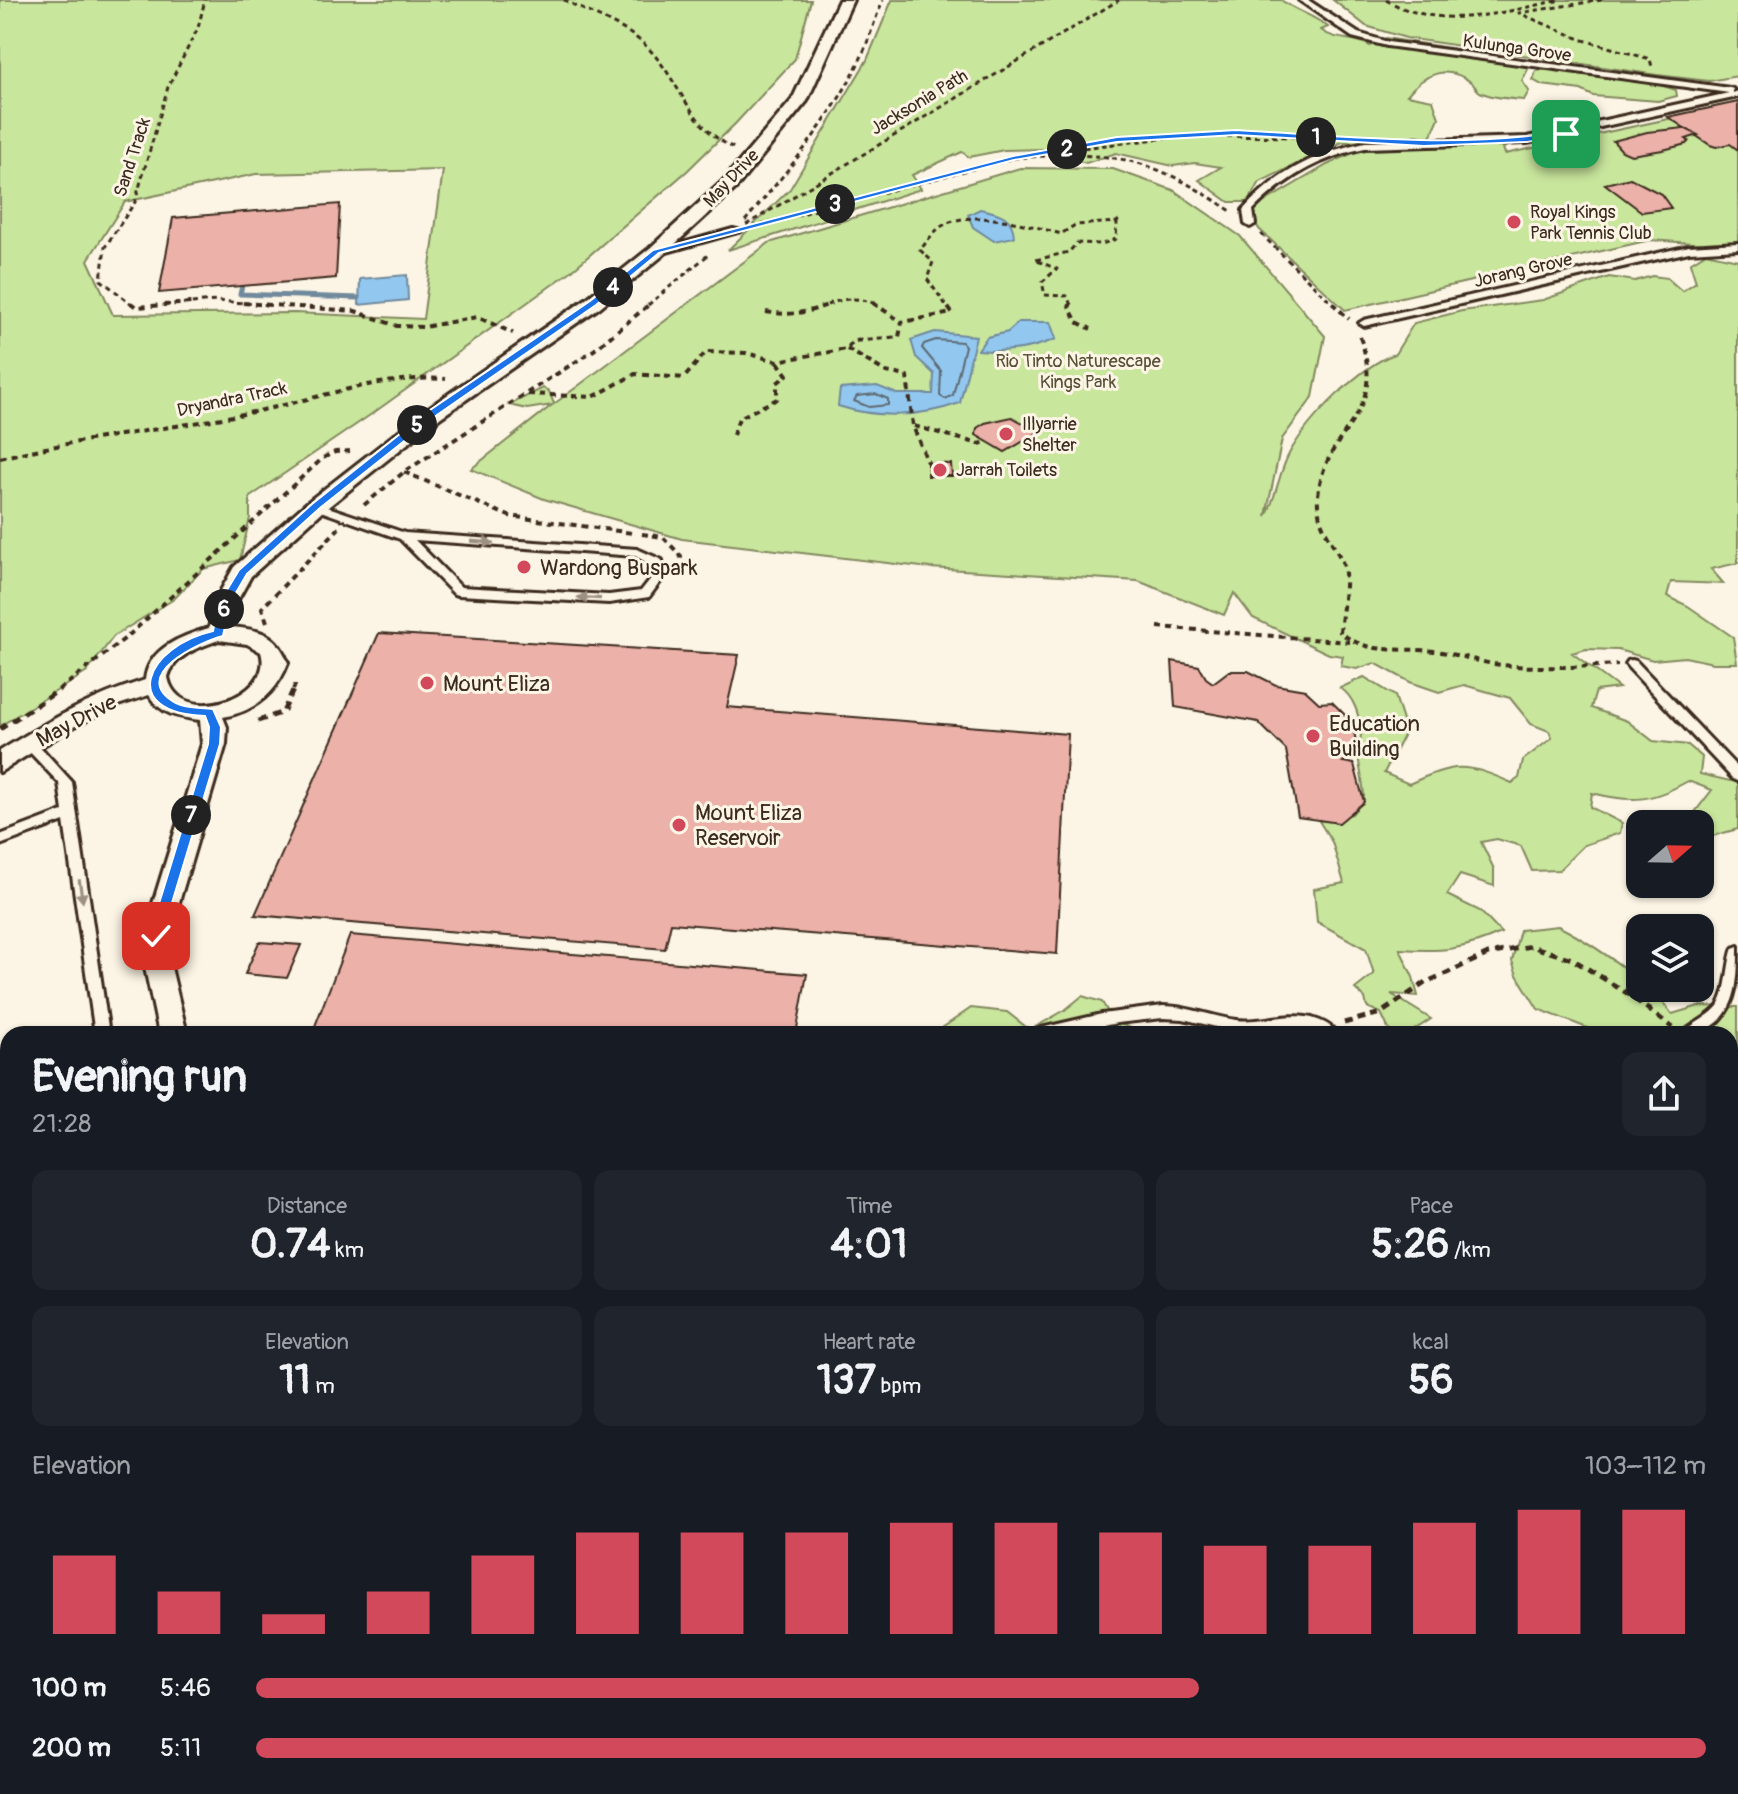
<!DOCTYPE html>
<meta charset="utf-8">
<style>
:root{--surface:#171b24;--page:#20242c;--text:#f1f3f6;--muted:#9ea1a6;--accent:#d1495b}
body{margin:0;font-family:Pangolin,sans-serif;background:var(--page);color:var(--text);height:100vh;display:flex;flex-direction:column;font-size:30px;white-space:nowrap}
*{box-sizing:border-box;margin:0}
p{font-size:26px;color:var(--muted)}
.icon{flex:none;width:44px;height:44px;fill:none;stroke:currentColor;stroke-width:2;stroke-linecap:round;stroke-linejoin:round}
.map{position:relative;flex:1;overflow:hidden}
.side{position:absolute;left:0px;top:1026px;width:1738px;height:768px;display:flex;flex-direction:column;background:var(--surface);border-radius:24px 24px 0 0;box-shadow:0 2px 6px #0004}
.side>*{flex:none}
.needle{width:52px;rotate:70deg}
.fabs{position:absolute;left:1626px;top:810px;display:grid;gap:16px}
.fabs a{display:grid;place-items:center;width:88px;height:88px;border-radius:16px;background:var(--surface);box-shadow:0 2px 6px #0004;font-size:40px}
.pin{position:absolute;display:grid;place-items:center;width:68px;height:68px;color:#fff;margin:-34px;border-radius:16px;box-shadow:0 4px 12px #0006}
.km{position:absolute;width:40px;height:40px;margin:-20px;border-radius:50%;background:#222;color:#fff;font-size:22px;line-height:40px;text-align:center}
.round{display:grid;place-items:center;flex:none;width:84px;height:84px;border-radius:16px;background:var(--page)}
.headline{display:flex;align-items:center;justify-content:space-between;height:136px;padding:0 32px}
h1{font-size:44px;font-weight:700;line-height:60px}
.metrics{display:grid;grid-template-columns:repeat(3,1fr);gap:12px;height:136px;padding:8px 32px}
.metrics div{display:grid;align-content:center;border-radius:16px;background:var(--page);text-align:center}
.metrics b{font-size:40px;font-weight:700}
.metrics small{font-size:22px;font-weight:400}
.metrics p{font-size:22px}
.chart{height:224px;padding:16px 32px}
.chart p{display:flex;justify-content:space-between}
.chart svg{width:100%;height:144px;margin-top:8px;stroke:var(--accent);stroke-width:6}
ul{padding:0 32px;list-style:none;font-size:26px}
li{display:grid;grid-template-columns:128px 96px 1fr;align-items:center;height:60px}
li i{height:20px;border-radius:10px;background:var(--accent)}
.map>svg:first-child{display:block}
</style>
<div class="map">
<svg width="1738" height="1794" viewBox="0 0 1738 1794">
<rect width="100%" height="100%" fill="#fcf5e5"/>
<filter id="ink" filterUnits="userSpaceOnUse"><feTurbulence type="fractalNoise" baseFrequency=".0125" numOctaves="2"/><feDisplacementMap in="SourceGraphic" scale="16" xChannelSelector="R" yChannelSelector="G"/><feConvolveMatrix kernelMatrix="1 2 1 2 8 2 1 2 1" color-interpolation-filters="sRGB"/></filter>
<g filter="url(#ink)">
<!-- green -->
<g fill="#c9e69d" stroke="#82885e" stroke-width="2" fill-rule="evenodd">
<path d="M 0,0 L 811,0 L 795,59 L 736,123 L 687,171 L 570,272 L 376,411 L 250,497 L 250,518 L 240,560 L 203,569 L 174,599 L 114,636 L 87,672 L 0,726 ZM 443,170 L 423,319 L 295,313 L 113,315 L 88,260 L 125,202 L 256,174 Z"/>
<path d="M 892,0 L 1281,0 C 1296,11 1313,15 1328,27 L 1321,30 C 1336,42 1354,36 1370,46 L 1386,38 L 1468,51 L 1486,59 L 1512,59 L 1528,69 L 1522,81 L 1529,91 L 1524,100 C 1511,99 1492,98 1480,92 C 1477,90 1474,85 1472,83 C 1447,63 1424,74 1407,95 L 1433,100 L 1439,118 L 1430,138 L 1416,135 L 1382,143 L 1342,142 L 1260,182 L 1248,202 L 1229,202 L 1199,180 L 1221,167 L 1195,163 L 1173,166 L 1116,153 L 1086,163 L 1042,149 L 1004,150 L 969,157 L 962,152 L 912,175 L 921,189 L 728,250 L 790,189 L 867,60 Z"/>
<path d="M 1333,0 L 1738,0 L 1738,76 L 1709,81 L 1657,75 L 1406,38 L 1366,26 Z"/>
<path d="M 1553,68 C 1594,78 1635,76 1676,90 L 1677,96 L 1658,101 L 1593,96 L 1581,90 L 1542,85 L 1533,80 L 1536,71 Z"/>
<path d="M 1738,104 L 1738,241 L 1720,245 L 1650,240 L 1345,310 L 1259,229 L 1250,214 L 1254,208 L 1327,165 L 1366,147 L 1509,143 L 1511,145 L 1503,148 L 1505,154 Z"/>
<path d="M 1020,168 L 1113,169 L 1173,190 L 1240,236 L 1325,336 L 1313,397 L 1282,439 L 1266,516 C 1277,496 1279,471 1290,452 C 1308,420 1361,365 1395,354 L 1414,323 L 1462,311 L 1543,300 L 1609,277 L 1635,281 L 1652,276 L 1667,278 L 1682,291 L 1696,282 L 1690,263 L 1706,253 L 1738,260 L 1738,563 L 1711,569 L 1724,584 L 1671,582 L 1667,596 L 1688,606 L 1733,637 L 1737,663 L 1713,663 L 1685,657 L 1653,660 L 1618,650 L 1586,649 L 1572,653 L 1619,688 L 1596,691 L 1591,708 L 1627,721 L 1653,741 L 1688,745 L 1702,757 L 1700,774 L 1730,781 L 1738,776 L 1738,829 L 1705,838 L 1700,824 L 1692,816 L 1712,790 L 1688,781 C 1651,802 1632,803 1592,793 L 1590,807 L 1622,823 L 1620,833 L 1584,845 L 1559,870 L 1532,871 L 1521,846 L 1497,839 L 1481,842 L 1494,869 L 1494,886 L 1460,875 L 1447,895 L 1480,911 L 1501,933 C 1463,950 1442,952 1400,949 L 1413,977 L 1418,996 L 1391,994 L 1431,1019 L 1408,1034 L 1391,1034 L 1381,1013 L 1367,1007 L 1365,998 L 1355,989 L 1374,974 L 1366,949 L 1317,922 L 1314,889 L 1344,883 L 1332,842 L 1319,821 L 1352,814 L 1364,799 C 1364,783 1359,768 1358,753 C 1358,747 1361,740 1361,733 C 1360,717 1354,696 1340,688 L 1364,677 L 1395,696 L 1406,730 L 1384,773 L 1409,784 C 1455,763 1465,762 1512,783 L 1519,778 L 1523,760 L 1552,738 L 1549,731 L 1531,724 L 1510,698 L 1464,685 L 1439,692 L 1410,682 L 1375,663 L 1357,669 L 1341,666 L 1343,656 L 1329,654 L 1253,618 L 1234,593 L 1224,615 L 1138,581 L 930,568 L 682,539 L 544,499 L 471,469 L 552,405 L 527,409 L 509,405 L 543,388 L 549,391 L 554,404 L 769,243 Z"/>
<path d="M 1558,926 C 1588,941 1613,959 1640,980 L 1640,988 L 1652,989 L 1672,1014 L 1699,1006 L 1738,1007 L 1738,1151 L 1730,1146 L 1730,1034 L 1603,1034 L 1538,1009 L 1517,975 L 1512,961 L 1520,930 Z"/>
<path d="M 1082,996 L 1102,1002 L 1114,1022 L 1147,1034 L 942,1034 L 942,1028 L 971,1008 L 1007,1012 L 1030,1030 L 1065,1010 Z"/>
<path d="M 1730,1707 L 1738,1708 L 1738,1794 L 1432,1794 L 1443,1786 L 1730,1786 Z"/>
<path d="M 1327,1786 L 1346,1794 L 1137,1794 L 1234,1793 Z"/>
</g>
<!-- water -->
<g fill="#92c8f0" stroke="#6f899c" stroke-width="2">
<path d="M 980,209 C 999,213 1013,215 1014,237 L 994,241 L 973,227 L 968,215 Z"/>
<path d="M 407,275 L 408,300 L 359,305 L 360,279 Z"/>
<path d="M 1019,322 L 1050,322 L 1056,339 C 1030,350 1006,353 978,350 L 987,337 L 1008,332 Z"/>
<path d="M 935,332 L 976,336 L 960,403 C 921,417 878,419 838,406 L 840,389 L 877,386 L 897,394 L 933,394 L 934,374 L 916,357 L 911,340 Z"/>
</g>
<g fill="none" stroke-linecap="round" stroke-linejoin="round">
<!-- shore -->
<g stroke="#5e6972" stroke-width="2">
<path d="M 936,340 L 962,342 L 965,346 L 953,395 L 945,399 L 940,396 L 941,371 L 922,348 L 924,344 Z"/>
<path d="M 876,394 L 888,399 L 888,405 L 869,407 L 854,401 L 857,396 Z"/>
</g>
<!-- stream -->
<path stroke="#6f899c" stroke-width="5" d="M 242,286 L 240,294 L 359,298"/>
</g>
<!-- building -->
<g fill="#ecb1a9" stroke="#3b2a1e" stroke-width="2">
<path d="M 1738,102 L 1738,150 L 1730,144 L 1716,147 L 1710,145 L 1668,117 Z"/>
<path d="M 1684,128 L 1698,135 L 1686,139 L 1689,141 L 1686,144 L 1663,150 L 1631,155 L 1622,151 L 1613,141 L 1647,132 Z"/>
<path d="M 1568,140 L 1578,147 L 1547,154 L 1537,147 Z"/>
<path d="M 1630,178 L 1661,194 L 1671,208 L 1642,212 L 1605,184 Z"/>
<path d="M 340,204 L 336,278 L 159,293 L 173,218 Z"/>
<path d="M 1012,417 L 1039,432 L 1005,452 L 976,435 L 977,428 L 985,423 Z"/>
<path d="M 928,463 L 951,464 L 952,476 L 928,476 Z"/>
<path d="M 379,633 L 739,655 L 727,707 L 1068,734 L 1057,954 L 671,923 L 665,949 L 255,915 Z"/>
<path d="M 1172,661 L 1199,666 L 1206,678 L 1213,683 L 1229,671 L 1248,671 L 1276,685 L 1305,690 L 1319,703 L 1332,702 L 1352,722 L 1358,751 L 1343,762 L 1354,764 L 1364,802 L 1339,823 L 1298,817 L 1286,750 L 1258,722 L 1175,707 Z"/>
<path d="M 350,935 L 807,974 L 796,1034 L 312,1034 Z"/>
<path d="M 259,942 L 301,945 L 287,978 L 245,974 Z"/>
<path d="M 0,1484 L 8,1484 L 8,1550 L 0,1552 Z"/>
</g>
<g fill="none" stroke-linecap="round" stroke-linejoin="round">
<defs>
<g id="service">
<path d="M 1299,0 L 1308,0 L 1358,33 L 1388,42 L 1730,88 L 1733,89 L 1733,93 L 1738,91 L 1738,97 L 1527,143 L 1365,148 C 1321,157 1284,178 1253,210 L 1255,224 L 1250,227 L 1245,224 L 1243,210 C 1275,173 1318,152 1365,142 L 1527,137 L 1729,93 L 1387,46 L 1352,37 Z"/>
<path d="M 733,229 L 741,231 L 656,255 L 651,252 Z"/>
<path d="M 1738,243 L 1738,249 L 1689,252 L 1364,326 L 1359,323 L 1364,320 L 1689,246 Z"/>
<path d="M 316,503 L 405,533 L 637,549 L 662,560 L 664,577 L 649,597 L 609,603 L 458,595 L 454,594 L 400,539 L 312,508 L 310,506 ZM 415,540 L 635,556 L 652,565 L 652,577 L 641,591 L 609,595 L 461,587 Z"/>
<path d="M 1632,660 L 1636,661 L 1738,768 L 1738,781 L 1733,779 L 1628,667 L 1626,664 L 1628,661 Z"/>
<path d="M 30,739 L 35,741 L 72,782 L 109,1034 L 95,1034 L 64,821 L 0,845 L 0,835 L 63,811 L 59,783 L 25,747 L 24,744 Z"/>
<path d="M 1738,946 C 1738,975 1738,1003 1718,1022 C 1703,1033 1702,1034 1684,1034 L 1686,1030 C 1695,1023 1711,1015 1718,1006 C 1728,991 1727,964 1733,948 Z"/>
<path d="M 1163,1006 C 1189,1006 1212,1017 1237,1020 C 1261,1023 1287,1012 1312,1018 C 1322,1021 1332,1025 1337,1034 L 1318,1034 L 1301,1029 L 1237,1032 L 1183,1019 L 1163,1018 L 1117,1023 L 1065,1034 L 1034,1034 L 1036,1030 L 1041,1028 L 1102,1014 Z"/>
<path d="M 1730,1298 L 1738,1303 L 1738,1322 L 1730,1317 Z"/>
<rect x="0" y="1422" width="8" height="16"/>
</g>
<g id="minor">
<path d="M 839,0 L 853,0 L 807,101 L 735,189 L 662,256 L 600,307 L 441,417 L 323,511 L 251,576 L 236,603 L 231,627 C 261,630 277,633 288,663 C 276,694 255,711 223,717 L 227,727 L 226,744 L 169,936 L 170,963 L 187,1034 L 159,1034 L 144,963 L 143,936 L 202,744 L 200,720 C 179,717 161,715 149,695 L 115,706 L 75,726 L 0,772 L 0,751 C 50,720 88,698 145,680 C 148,648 182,636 209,628 L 214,603 L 234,567 L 309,501 L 427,409 L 586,299 L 650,248 L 723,181 L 792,100 ZM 219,640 L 247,644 L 261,652 C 276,698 177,729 168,677 C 174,655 199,647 219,640 Z"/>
<path d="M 1738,1383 L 1738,1413 L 1730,1415 L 1730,1385 Z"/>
<path d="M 478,1786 L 538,1786 L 534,1794 L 474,1794 Z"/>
</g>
</defs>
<!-- service casing -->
<use href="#service" stroke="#3b2a1e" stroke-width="6"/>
<!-- minor casing -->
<use href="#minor" stroke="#3b2a1e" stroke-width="6"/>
<!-- path-far3 -->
<g stroke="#3b2a1e" stroke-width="3" stroke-dasharray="5 4" stroke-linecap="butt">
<path d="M 564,0 C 592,15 629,27 650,50 C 681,83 690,128 734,148"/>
<path d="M 1386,0 C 1442,32 1502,12 1561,0"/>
<path d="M 1602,0 L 1519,13 L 1580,39 L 1650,59 L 1652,67"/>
<path d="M 1039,153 L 1183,136 L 1327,137"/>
<path d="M 1013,158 C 1112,151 1147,154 1231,211"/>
<path d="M 745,221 C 787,172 829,122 858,64 C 868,44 874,21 883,0"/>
<path d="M 746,225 L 1119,0"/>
<path d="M 752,227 L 1013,158"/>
<path d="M 1261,234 L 1334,305"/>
<path d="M 133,305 L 101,280 L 105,247 L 135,202 L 168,87 L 198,28 L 205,0"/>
<path d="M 165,305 L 217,301 L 270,305"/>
<path d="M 648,305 L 708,255"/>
<path d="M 827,305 C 846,297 859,297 878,305"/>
<path d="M 946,305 L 927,279 L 933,262 L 920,250 C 927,242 933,232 942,226 C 970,208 1031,225 1061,234 L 1075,225 L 1117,222 L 1121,217"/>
<path d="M 1071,305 L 1067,296 L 1045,295 L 1042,282 L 1057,269 L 1035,260 L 1069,252 L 1077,243 L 1102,244 L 1116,239 L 1117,222"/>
</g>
<!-- path-far2 -->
<g stroke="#3b2a1e" stroke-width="4" stroke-dasharray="6 5" stroke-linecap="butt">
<path d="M 131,303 L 136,307 L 192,303"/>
<path d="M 243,303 L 355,311 L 397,326 L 424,327 L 477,317 L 513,333"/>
<path d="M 873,303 L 902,322"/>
<path d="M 1071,303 L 1069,307 L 1077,322 L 1091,329"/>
<path d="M 1332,303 L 1349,319"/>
<path d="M 766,312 C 791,316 808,313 832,303"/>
<path d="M 1360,337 C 1389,420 1325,425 1318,496 C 1316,526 1333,540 1343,564 C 1349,577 1341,617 1340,632 C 1369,656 1399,647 1434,651 C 1454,653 1474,661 1494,664 C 1535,669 1577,667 1618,665"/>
<path d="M 847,349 L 886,372 L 907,376 L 913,426 L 928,463"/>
<path d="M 528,394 L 593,397 L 635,374 L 684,378 L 706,352 L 746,353 L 777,361 L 847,349 L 853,341 L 899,337 L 902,322 L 952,313 L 945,303"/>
<path d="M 914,426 L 979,444 L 987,442"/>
<path d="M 733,435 L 739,418 L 777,399 L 777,383 L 787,375 L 777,361"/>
<path d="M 0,458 C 82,438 165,430 248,413 C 315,400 376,375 446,379"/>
<path d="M 404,472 L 509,516 L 632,533"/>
<path d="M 364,505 L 404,472 L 594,350 L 651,303"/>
<path d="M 642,534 L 663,537 L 681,556 L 680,578"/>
<path d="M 267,622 L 262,608 L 339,528"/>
<path d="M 1158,627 L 1350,642"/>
<path d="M 59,690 L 128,636 L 323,458 L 335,452 L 350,451"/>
<path d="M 293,690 L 296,683"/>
</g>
<!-- path-far1 -->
<g stroke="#3b2a1e" stroke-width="5" stroke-dasharray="8 6" stroke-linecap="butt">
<path d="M 258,721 L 283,712 L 294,688"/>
<path d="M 0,729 L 62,688"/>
<path d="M 1344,1023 L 1381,1013 L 1425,983 L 1488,954 L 1531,946 L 1572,959 L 1627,993 L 1673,1028"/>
<path d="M 1730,1070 L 1738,1075"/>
</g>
<!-- path -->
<g stroke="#3b2a1e" stroke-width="6" stroke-dasharray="10 8" stroke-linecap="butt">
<path d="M 1730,1613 L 1738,1606"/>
<path d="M 1730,1631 L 1738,1632"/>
<path d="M 0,1754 L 8,1753"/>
<path d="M 92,1786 L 92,1794"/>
<path d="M 696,1786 L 699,1794"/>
<path d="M 837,1794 L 862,1786"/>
<path d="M 971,1794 L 976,1786"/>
</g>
<!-- service -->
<use href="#service" fill="#fcf5e5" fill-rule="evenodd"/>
<!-- minor -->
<use href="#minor" fill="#fcf5e5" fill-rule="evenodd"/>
</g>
<!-- one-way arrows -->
<defs><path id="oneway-solid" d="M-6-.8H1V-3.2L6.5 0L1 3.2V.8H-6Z" transform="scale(2)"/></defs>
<g fill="#9c9082">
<use href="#oneway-solid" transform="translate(482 542) rotate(4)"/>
<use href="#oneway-solid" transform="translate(589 598) rotate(-177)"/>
<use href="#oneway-solid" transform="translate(81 891) rotate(81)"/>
</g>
</g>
<!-- route -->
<path fill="#1a73e8" stroke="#fff" stroke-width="2" d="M 1236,130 C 1346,136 1457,149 1566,131 L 1570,134 L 1527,142 L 1424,146 L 1236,135 L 1117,142 L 1014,160 L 659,253 L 596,305 L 437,415 L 320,508 L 247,574 L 230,603 L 223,636 C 200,642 127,676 176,703 C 187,709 201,707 213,709 L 221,727 L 220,744 L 162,936 L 160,940 L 151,940 L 149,936 L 208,744 L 209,727 L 205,716 C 117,713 146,646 213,631 L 219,603 L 239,570 L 312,504 L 430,410 L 590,301 L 653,250 L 1013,156 L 1117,137 Z"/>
<!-- markers -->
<g fill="#d1495b" stroke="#fcf5e5" stroke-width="3">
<circle cx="1514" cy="222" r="8"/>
<circle cx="1006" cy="434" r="8"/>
<circle cx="940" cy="470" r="8"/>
<circle cx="524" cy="567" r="8"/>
<circle cx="427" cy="683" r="8"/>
<circle cx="1313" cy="736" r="8"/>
<circle cx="679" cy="825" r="8"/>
</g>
<g text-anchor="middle" stroke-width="6" stroke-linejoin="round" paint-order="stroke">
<!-- far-street labels -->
<g font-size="18" fill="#3b2a1e" stroke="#fcf5e5">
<text transform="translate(1517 48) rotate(8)" y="6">Kulunga Grove</text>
<text transform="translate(919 102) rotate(-31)" y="6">Jacksonia Path</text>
<text transform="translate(132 157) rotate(-72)" y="6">Sand Track</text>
<text transform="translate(731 178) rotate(-47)" y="6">May Drive</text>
<text transform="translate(1523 270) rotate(-13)" y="6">Jorang Grove</text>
<text transform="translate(232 399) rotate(-12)" y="6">Dryandra Track</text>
</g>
<!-- far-poi labels -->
<g font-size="18" fill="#3b2a1e" stroke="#fcf5e5" text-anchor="start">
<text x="1530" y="218">Royal Kings<tspan x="1530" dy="21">Park Tennis Club</tspan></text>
<text x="1022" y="430">Illyarrie<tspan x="1022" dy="21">Shelter</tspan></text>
<text x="956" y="476">Jarrah Toilets</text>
</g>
<!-- far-park labels -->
<g font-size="18" fill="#575037" stroke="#fcf5e5">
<text x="1078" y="367">Rio Tinto Naturescape<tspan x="1078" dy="21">Kings Park</tspan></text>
</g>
<!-- poi labels -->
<g font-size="22" fill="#3b2a1e" stroke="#fcf5e5" text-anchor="start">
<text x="540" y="575">Wardong Buspark</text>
<text x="443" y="691">Mount Eliza</text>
<text x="1329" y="731">Education<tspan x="1329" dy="25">Building</tspan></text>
<text x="695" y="820">Mount Eliza<tspan x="695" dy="25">Reservoir</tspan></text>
</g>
<!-- street labels -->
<g font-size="22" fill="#3b2a1e" stroke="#fcf5e5">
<text transform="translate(76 720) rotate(-28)" y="8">May Drive</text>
</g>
</g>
</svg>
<div class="fabs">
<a><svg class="needle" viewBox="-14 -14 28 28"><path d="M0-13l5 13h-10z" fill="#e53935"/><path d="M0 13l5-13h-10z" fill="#9ea1a6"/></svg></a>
<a><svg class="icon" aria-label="layers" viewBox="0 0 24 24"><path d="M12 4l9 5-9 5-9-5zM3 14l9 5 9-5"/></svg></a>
</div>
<div class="pin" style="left:1566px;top:134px;background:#1e9e55"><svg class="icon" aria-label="arrive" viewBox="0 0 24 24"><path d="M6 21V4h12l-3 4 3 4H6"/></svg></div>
<div class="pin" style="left:156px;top:936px;background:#d93025"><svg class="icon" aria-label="check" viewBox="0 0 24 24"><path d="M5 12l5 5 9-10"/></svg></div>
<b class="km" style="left:1316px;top:137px">1</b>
<b class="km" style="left:1067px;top:149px">2</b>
<b class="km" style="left:835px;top:204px">3</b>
<b class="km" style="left:613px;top:287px">4</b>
<b class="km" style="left:417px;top:425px">5</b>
<b class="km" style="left:224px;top:609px">6</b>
<b class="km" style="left:191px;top:815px">7</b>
<section class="side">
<div class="headline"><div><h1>Evening run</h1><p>21:28</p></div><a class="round"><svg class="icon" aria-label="share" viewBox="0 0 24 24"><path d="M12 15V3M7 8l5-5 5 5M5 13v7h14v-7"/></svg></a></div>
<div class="metrics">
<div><p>Distance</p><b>0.74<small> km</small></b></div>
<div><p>Time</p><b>4:01</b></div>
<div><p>Pace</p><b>5:26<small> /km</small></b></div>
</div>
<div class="metrics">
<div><p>Elevation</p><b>11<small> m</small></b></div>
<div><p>Heart rate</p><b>137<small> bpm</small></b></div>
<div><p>kcal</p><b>56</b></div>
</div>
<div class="chart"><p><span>Elevation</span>103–112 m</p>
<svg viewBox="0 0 160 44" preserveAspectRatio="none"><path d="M5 44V20M15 44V31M25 44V38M35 44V31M45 44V20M55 44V13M65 44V13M75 44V13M85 44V10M95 44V10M105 44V13M115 44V17M125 44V17M135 44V10M145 44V6M155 44V6"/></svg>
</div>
<ul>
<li><b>100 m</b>5:46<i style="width:65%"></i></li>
<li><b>200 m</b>5:11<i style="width:100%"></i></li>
</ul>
</section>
</div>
